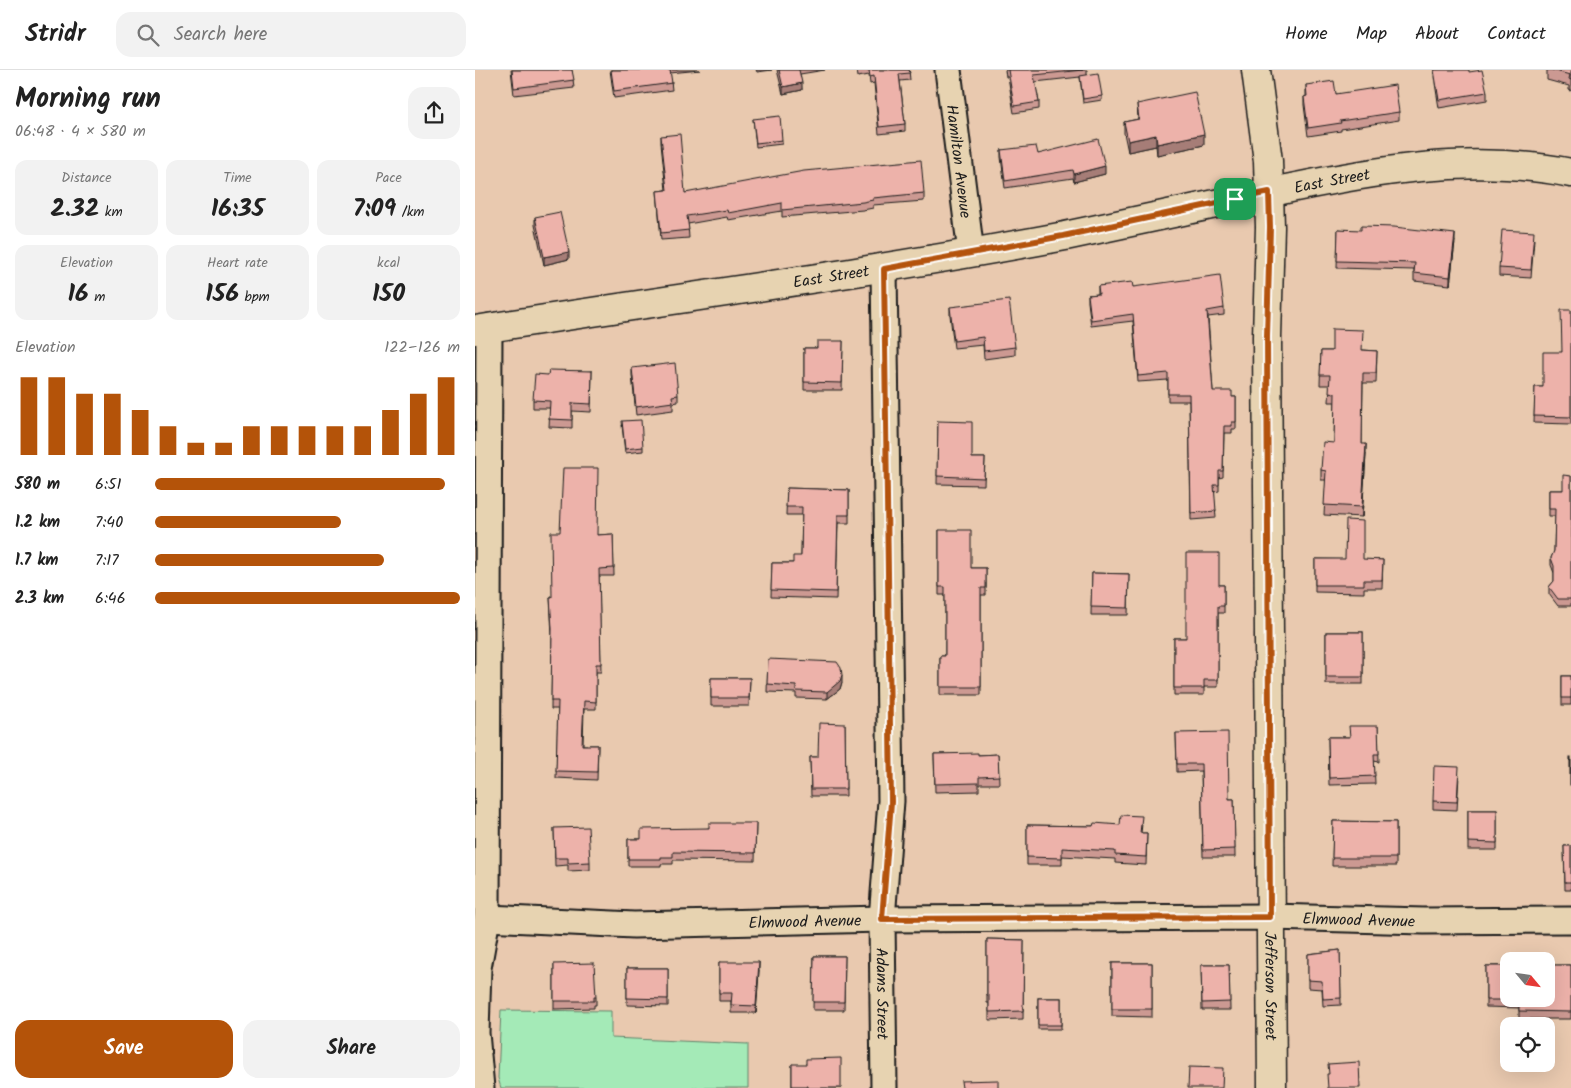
<!DOCTYPE html>
<meta charset="utf-8">
<style>
:root{--surface:#fff;--page:#f2f2f2;--text:#222;--muted:#767676;--line:#e0e0e0;--accent:#b45309}
body{margin:0;font-family:Kalam,sans-serif;background:var(--page);color:var(--text);height:100vh;display:flex;flex-direction:column;font-size:19px;white-space:nowrap}
*{box-sizing:border-box;margin:0}
p{font-size:16px;color:var(--muted)}
.icon{flex:none;width:28px;height:28px;fill:none;stroke:currentColor;stroke-width:2;stroke-linecap:round;stroke-linejoin:round}
.map{position:relative;flex:1;overflow:hidden}
.drawer{display:flex;flex-direction:column;background:var(--surface);width:475px}
.drawer>*{flex:none}
.needle{width:32px;rotate:119deg}
.tools{position:absolute;left:1025px;top:882px;display:grid;gap:10px}
.tools a{display:grid;place-items:center;width:55px;height:55px;border-radius:10px;background:var(--surface);box-shadow:0 5px 20px #0002;font-size:25px}
.pin{position:absolute;display:grid;place-items:center;width:42px;height:42px;color:#fff;margin:-21px;border-radius:10px;box-shadow:0 2px 8px #0006}
.round{display:grid;place-items:center;flex:none;width:52px;height:52px;border-radius:15px;background:var(--page)}
.overview{display:flex;align-items:center;justify-content:space-between;height:85px;padding:0 15px}
h1{font-size:28px;font-weight:600;line-height:38px}
.stats{display:grid;grid-template-columns:repeat(3,1fr);gap:8px;height:85px;padding:5px 15px}
.stats div{display:grid;align-content:center;border-radius:12px;background:var(--page);text-align:center}
.stats b{font-size:25px;font-weight:600}
.stats small{font-size:14px;font-weight:400}
.stats p{font-size:14px}
.chart{height:140px;padding:10px 15px}
.chart p{display:flex;justify-content:space-between}
.chart svg{width:100%;height:90px;margin-top:5px;stroke:var(--accent);stroke-width:6}
.primary-button{display:flex;gap:10px;margin-top:auto;padding:10px 15px}
.primary-button a{flex:1;height:58px;border-radius:15px;background:var(--accent);color:#fff;font-size:20px;font-weight:600;line-height:58px;text-align:center}
.primary-button a+a{background:var(--page);color:var(--text)}
ul{padding:0 15px;list-style:none;font-size:16px}
li{display:grid;grid-template-columns:80px 60px 1fr;align-items:center;height:38px}
li i{height:12px;border-radius:6px;background:var(--accent)}
header{display:flex;align-items:center;gap:30px;box-sizing:border-box;height:70px;padding:0 25px;background:var(--surface);border-bottom:1px solid var(--line)}
header strong{font-size:24px}
nav{display:flex;gap:28px;margin-inline-start:auto;font-size:18px}
.search{width:350px;height:45px;background:var(--page);display:flex;align-items:center;gap:12px;box-sizing:border-box;padding:0 18px;border-radius:15px;color:var(--muted);font-size:19px}
main{display:flex;flex:1;min-height:0}
.map>svg:first-child{display:block}
</style>
<header>
<strong>Stridr</strong>
<div class="search"><svg class="icon" aria-label="search" viewBox="0 0 24 24"><circle cx="10" cy="10" r="6"/><path d="M15 15l6 6"/></svg>Search here</div>
<nav><a>Home</a><a>Map</a><a>About</a><a>Contact</a></nav>
</header>
<main>
<section class="drawer">
<div class="overview"><div><h1>Morning run</h1><p>06:48 · 4 × 580 m</p></div><a class="round"><svg class="icon" aria-label="share" viewBox="0 0 24 24"><path d="M12 15V3M7 8l5-5 5 5M5 13v7h14v-7"/></svg></a></div>
<div class="stats">
<div><p>Distance</p><b>2.32<small> km</small></b></div>
<div><p>Time</p><b>16:35</b></div>
<div><p>Pace</p><b>7:09<small> /km</small></b></div>
</div>
<div class="stats">
<div><p>Elevation</p><b>16<small> m</small></b></div>
<div><p>Heart rate</p><b>156<small> bpm</small></b></div>
<div><p>kcal</p><b>150</b></div>
</div>
<div class="chart"><p><span>Elevation</span>122–126 m</p>
<svg viewBox="0 0 160 44" preserveAspectRatio="none"><path d="M5 44V6M15 44V6M25 44V14M35 44V14M45 44V22M55 44V30M65 44V38M75 44V38M85 44V30M95 44V30M105 44V30M115 44V30M125 44V30M135 44V22M145 44V14M155 44V6"/></svg>
</div>
<ul>
<li><b>580 m</b>6:51<i style="width:95%"></i></li>
<li><b>1.2 km</b>7:40<i style="width:61%"></i></li>
<li><b>1.7 km</b>7:17<i style="width:75%"></i></li>
<li><b>2.3 km</b>6:46<i style="width:100%"></i></li>
</ul>
<div class="primary-button"><a>Save</a><a>Share</a></div>
</section>
<div class="map">
<svg width="1096" height="1018" viewBox="0 0 1096 1018">
<rect width="100%" height="100%" fill="#e9c9af"/>
<filter id="ink" filterUnits="userSpaceOnUse"><feTurbulence type="fractalNoise" baseFrequency=".02" numOctaves="2"/><feDisplacementMap in="SourceGraphic" scale="10" xChannelSelector="R" yChannelSelector="G"/><feConvolveMatrix kernelMatrix="1 2 1 2 8 2 1 2 1" color-interpolation-filters="sRGB"/></filter>
<g filter="url(#ink)">
<!-- green -->
<path fill="#a4eab7" stroke="#60836a" d="M 26,940 L 136,941 L 136,968 L 273,974 L 273,1018 L 26,1018 L 23,1008 Z"/>
<g fill="none" stroke-linecap="round" stroke-linejoin="round">
<defs>
<g id="minor">
<path id="s1" d="M 473,0 L 496,183"/>
<path id="s2" d="M 409,199 L 416,731 L 407,849 L 409,1018"/>
<path id="s3" d="M 12,848 L 159,855 L 407,849 L 795,847 L 949,851 L 1096,850"/>
<path d="M 6,1018 L 1,963 L 3,898 L 12,848 L 14,257"/>
</g>
<g id="tertiary">
<path id="s4" d="M 794,122 L 795,157 L 792,267 L 797,1018"/>
</g>
<g id="secondary">
<path d="M 781,0 L 793,91 L 794,122"/>
<path id="s5" d="M 0,260 C 197,229 394,203 590,166 C 659,152 728,136 797,122 C 895,101 996,83 1096,103"/>
</g>
</defs>
<!-- minor casing -->
<use href="#minor" stroke="#1c1c1c" stroke-width="29"/>
<!-- tertiary casing -->
<use href="#tertiary" stroke="#1c1c1c" stroke-width="31"/>
<!-- secondary casing -->
<use href="#secondary" stroke="#1c1c1c" stroke-width="31"/>
<!-- minor -->
<use href="#minor" stroke="#e7d3b1" stroke-width="25"/>
<!-- tertiary -->
<use href="#tertiary" stroke="#e7d3b1" stroke-width="28"/>
<!-- secondary -->
<use href="#secondary" stroke="#e7d3b1" stroke-width="28"/>
</g>
<!-- wall -->
<g fill="#cc9992" stroke="#1c1c1c">
<path d="M 36,0 L 97,0 L 99,18 L 39,25 Z"/>
<path d="M 135,0 L 225,0 L 195,3 L 197,20 L 139,28 Z"/>
<path d="M 281,0 L 297,0 L 282,2 Z"/>
<path d="M 302,0 L 350,0 L 325,4 L 327,20 L 308,24 Z"/>
<path d="M 382,0 L 434,0 L 435,10 L 425,11 L 430,54 L 430,61 L 404,64 L 399,13 L 395,14 L 394,5 L 383,7 Z"/>
<path d="M 530,0 L 612,0 L 612,5 L 627,26 L 627,30 L 608,33 L 605,7 L 560,12 L 564,32 L 564,39 L 539,43 L 533,7 L 531,7 Z"/>
<path d="M 959,0 L 994,2 L 1012,22 L 1012,30 L 964,38 L 959,7 Z"/>
<path d="M 1072,0 L 1096,0 L 1096,21 L 1094,20 L 1094,16 L 1072,10 Z"/>
<path d="M 831,15 L 924,42 L 924,50 L 866,59 L 866,61 L 833,66 L 829,35 L 829,27 L 831,27 Z"/>
<path d="M 662,34 L 729,75 L 682,85 L 681,76 L 653,82 L 649,63 L 649,52 L 663,49 Z"/>
<path d="M 278,49 L 307,70 L 307,74 L 281,77 Z"/>
<path d="M 186,66 L 210,123 L 449,123 L 449,131 L 398,135 L 398,138 L 388,140 L 307,147 L 307,141 L 253,150 L 252,147 L 213,154 L 214,168 L 186,170 L 182,121 L 191,120 L 186,73 Z"/>
<path d="M 526,80 L 563,84 L 630,104 L 599,112 L 598,108 L 530,118 L 526,87 Z"/>
<path d="M 60,147 L 94,189 L 69,195 L 60,155 Z"/>
<path d="M 863,159 L 980,171 L 975,215 L 939,211 L 939,200 L 862,198 Z"/>
<path d="M 1059,169 L 1056,208 L 1024,206 L 1024,198 Z"/>
<path d="M 623,216 L 658,217 L 749,238 L 749,245 L 733,247 L 738,321 L 757,327 L 761,327 L 761,359 L 757,359 L 757,363 L 749,363 L 748,407 L 744,408 L 744,421 L 739,422 L 741,448 L 716,450 L 714,331 L 693,331 L 693,310 L 663,312 L 658,251 L 616,256 L 613,232 L 613,225 L 623,224 Z"/>
<path d="M 475,237 L 540,277 L 540,285 L 509,289 L 508,275 L 479,278 L 475,245 Z"/>
<path d="M 1096,240 L 1096,354 L 1059,353 L 1060,317 L 1068,317 L 1087,282 Z"/>
<path d="M 368,271 L 367,320 L 329,320 L 329,278 L 342,278 Z"/>
<path d="M 888,280 L 902,281 L 901,313 L 888,313 L 887,374 L 891,384 L 887,447 L 849,445 L 851,410 L 846,410 L 846,400 L 859,373 L 860,332 L 854,332 L 855,315 L 845,315 L 846,281 L 857,281 Z"/>
<path d="M 157,298 L 203,325 L 203,332 L 198,333 L 198,340 L 161,345 L 157,305 Z"/>
<path d="M 117,301 L 116,342 L 97,341 L 97,358 L 74,357 L 75,338 L 58,338 L 58,330 L 73,305 Z"/>
<path d="M 463,351 L 497,388 L 510,388 L 509,415 L 462,414 Z"/>
<path d="M 147,355 L 168,377 L 168,381 L 150,383 Z"/>
<path d="M 1096,406 L 1096,536 L 1083,536 L 1074,524 L 1074,517 L 1079,511 L 1079,503 L 1076,495 L 1076,488 L 1079,481 L 1080,446 L 1074,446 L 1074,420 L 1088,420 Z"/>
<path d="M 312,418 L 374,420 L 374,453 L 363,453 L 361,529 L 296,527 L 297,493 L 318,493 L 326,486 L 327,445 L 311,445 Z"/>
<path d="M 464,460 L 496,498 L 511,498 L 511,525 L 506,525 L 506,625 L 465,625 L 465,586 L 470,586 L 470,525 L 464,525 Z"/>
<path d="M 138,464 L 139,506 L 124,506 L 126,602 L 121,602 L 121,639 L 109,639 L 108,675 L 123,675 L 122,710 L 81,708 L 83,639 L 76,639 L 77,566 L 75,527 L 77,527 L 122,465 Z"/>
<path d="M 840,489 L 908,490 L 907,518 L 889,518 L 889,523 L 840,522 Z"/>
<path d="M 617,503 L 654,504 L 653,545 L 616,545 Z"/>
<path d="M 744,515 L 749,515 L 749,543 L 743,543 L 743,617 L 729,617 L 729,625 L 699,625 L 699,568 L 711,568 Z"/>
<rect x="851" y="562" width="37" height="52"/>
<path d="M 293,589 L 367,612 L 365,619 L 352,629 L 321,628 L 321,623 L 292,622 Z"/>
<rect x="1087" y="606" width="9" height="29"/>
<path d="M 236,608 L 275,608 L 274,636 L 236,636 Z"/>
<path d="M 370,654 L 371,726 L 336,726 L 335,687 L 343,687 Z"/>
<path d="M 903,656 L 904,692 L 899,691 L 900,714 L 854,715 L 853,667 L 874,667 Z"/>
<path d="M 701,663 L 754,729 L 759,729 L 760,787 L 728,787 L 726,701 L 702,702 Z"/>
<path d="M 459,684 L 503,685 L 523,684 L 524,714 L 504,714 L 504,721 L 460,722 Z"/>
<path d="M 984,705 L 982,740 L 958,739 L 958,731 Z"/>
<rect x="993" y="740" width="29" height="40"/>
<path d="M 858,751 L 921,752 L 921,796 L 857,796 Z"/>
<path d="M 281,753 L 280,791 L 198,790 L 198,794 L 186,794 L 186,796 L 153,796 L 153,769 L 166,769 L 234,758 Z"/>
<path d="M 667,754 L 666,763 L 672,763 L 671,795 L 640,793 L 640,789 L 587,786 L 587,795 L 552,795 L 552,755 L 618,756 Z"/>
<path d="M 79,758 L 115,792 L 115,800 L 93,801 L 93,795 L 80,796 Z"/>
<path d="M 1089,776 L 1096,776 L 1096,820 L 1090,820 Z"/>
<path d="M 512,869 L 549,870 L 548,949 L 514,950 L 514,933 L 512,933 Z"/>
<path d="M 865,880 L 866,935 L 848,936 L 847,919 L 833,918 L 833,884 Z"/>
<path d="M 339,886 L 370,886 L 369,940 L 338,940 Z"/>
<path d="M 244,892 L 284,900 L 281,943 L 256,943 L 256,931 L 244,931 Z"/>
<path d="M 637,893 L 677,893 L 677,947 L 637,946 Z"/>
<path d="M 79,894 L 121,927 L 121,935 L 119,935 L 119,938 L 79,939 Z"/>
<path d="M 726,895 L 754,895 L 755,940 L 727,940 Z"/>
<path d="M 1096,895 L 1096,949 L 1044,949 L 1044,938 L 1011,937 L 1011,896 Z"/>
<path d="M 152,898 L 193,898 L 193,936 L 152,935 Z"/>
<rect x="563" y="928" width="23" height="31"/>
<path d="M 317,994 L 366,1018 L 317,1018 Z"/>
</g>
<!-- shaded-wall -->
<g fill="#a67d77" stroke="#1c1c1c">
<path d="M 327,13 L 327,20 L 308,24 L 308,17 Z"/>
<path d="M 729,64 L 729,75 L 682,85 L 682,74 Z"/>
<path d="M 681,65 L 681,76 L 653,82 L 653,71 Z"/>
<path d="M 630,96 L 630,104 L 599,112 L 599,104 Z"/>
<path d="M 980,164 L 980,171 L 975,215 L 975,207 Z"/>
<path d="M 94,182 L 94,189 L 69,195 L 69,187 Z"/>
<path d="M 891,374 L 891,384 L 887,447 L 887,437 Z"/>
<path d="M 367,605 L 367,612 L 365,619 L 352,629 L 352,622 Z"/>
<path d="M 284,892 L 284,900 L 281,943 L 281,936 Z"/>
</g>
<!-- building -->
<g fill="#edb2aa" stroke="#1c1c1c">
<path d="M 37,0 L 97,0 L 99,10 L 39,18 Z"/>
<path d="M 136,0 L 195,0 L 197,13 L 139,21 Z"/>
<path d="M 304,0 L 324,0 L 327,13 L 308,17 Z"/>
<path d="M 394,0 L 434,0 L 435,3 L 424,4 L 430,54 L 404,57 L 399,6 L 395,7 Z"/>
<path d="M 533,0 L 608,0 L 559,5 L 564,32 L 539,36 Z"/>
<path d="M 959,0 L 994,0 L 994,2 L 1007,0 L 1012,22 L 964,30 Z"/>
<path d="M 1077,0 L 1096,0 L 1096,10 L 1094,9 L 1095,5 Z"/>
<path d="M 623,3 L 627,26 L 608,29 L 605,6 Z"/>
<path d="M 859,11 L 861,24 L 920,15 L 924,42 L 865,51 L 866,53 L 833,58 L 829,27 L 832,26 L 831,15 Z"/>
<path d="M 720,22 L 729,64 L 682,74 L 681,65 L 653,71 L 649,52 L 664,49 L 662,34 Z"/>
<path d="M 305,46 L 307,70 L 281,73 L 278,49 Z"/>
<path d="M 205,64 L 210,123 L 329,101 L 446,90 L 449,123 L 398,128 L 398,130 L 388,132 L 307,140 L 307,133 L 253,143 L 252,140 L 212,146 L 214,160 L 186,163 L 182,121 L 192,120 L 186,66 Z"/>
<path d="M 623,69 L 630,96 L 599,104 L 598,100 L 530,111 L 526,80 L 561,76 L 563,84 Z"/>
<path d="M 85,142 L 94,182 L 69,187 L 60,147 Z"/>
<path d="M 886,156 L 919,157 L 980,164 L 975,207 L 939,203 L 940,193 L 862,191 L 863,159 L 886,160 Z"/>
<path d="M 1027,160 L 1059,162 L 1056,200 L 1024,198 Z"/>
<path d="M 745,205 L 749,238 L 732,241 L 738,321 L 757,321 L 757,327 L 761,327 L 761,352 L 757,352 L 757,356 L 749,356 L 748,401 L 744,401 L 744,415 L 739,415 L 741,441 L 716,443 L 714,324 L 693,324 L 693,303 L 663,306 L 658,244 L 616,250 L 613,225 L 624,224 L 623,216 L 657,212 L 658,217 Z"/>
<path d="M 534,230 L 540,277 L 509,281 L 508,267 L 479,271 L 475,237 Z"/>
<path d="M 1086,240 L 1096,240 L 1096,347 L 1059,346 L 1060,317 L 1068,317 L 1068,282 L 1087,282 Z"/>
<path d="M 857,259 L 888,260 L 887,280 L 902,281 L 901,303 L 888,303 L 887,374 L 891,374 L 887,437 L 849,435 L 851,401 L 846,400 L 848,372 L 859,373 L 860,323 L 854,322 L 855,305 L 845,305 L 846,281 L 857,281 Z"/>
<path d="M 342,271 L 368,271 L 367,313 L 329,312 L 329,278 L 342,278 Z"/>
<path d="M 200,293 L 203,325 L 197,326 L 198,332 L 161,337 L 157,298 Z"/>
<path d="M 74,300 L 117,301 L 116,334 L 97,333 L 97,350 L 74,349 L 75,331 L 58,330 L 60,304 L 73,305 Z"/>
<path d="M 166,350 L 168,377 L 150,379 L 147,351 Z"/>
<path d="M 463,351 L 497,352 L 497,388 L 510,388 L 509,408 L 462,406 Z"/>
<path d="M 88,398 L 123,398 L 122,465 L 138,464 L 139,498 L 124,499 L 126,594 L 121,594 L 121,632 L 109,631 L 107,675 L 123,675 L 122,702 L 81,701 L 83,631 L 76,631 L 77,559 L 75,527 L 77,527 L 76,462 L 85,462 Z"/>
<path d="M 1088,405 L 1096,406 L 1096,529 L 1083,529 L 1074,517 L 1079,511 L 1079,496 L 1076,488 L 1079,481 L 1080,439 L 1074,439 L 1074,420 L 1088,420 Z"/>
<path d="M 312,418 L 374,420 L 374,445 L 363,445 L 361,522 L 296,520 L 297,493 L 318,493 L 318,486 L 326,486 L 327,437 L 311,437 Z"/>
<path d="M 871,450 L 888,451 L 888,489 L 908,490 L 907,510 L 889,510 L 889,515 L 840,515 L 840,489 L 870,489 Z"/>
<path d="M 464,460 L 496,460 L 496,498 L 511,498 L 511,518 L 506,518 L 506,617 L 465,617 L 465,586 L 470,586 L 470,517 L 464,517 Z"/>
<path d="M 711,483 L 744,483 L 744,515 L 749,515 L 749,536 L 743,536 L 743,610 L 729,610 L 729,618 L 699,618 L 699,568 L 711,568 Z"/>
<path d="M 617,503 L 654,504 L 653,538 L 616,537 Z"/>
<rect x="851" y="562" width="37" height="45"/>
<path d="M 293,589 L 362,592 L 366,598 L 367,605 L 365,611 L 352,622 L 321,621 L 321,616 L 292,614 Z"/>
<rect x="1087" y="606" width="9" height="22"/>
<path d="M 236,608 L 275,608 L 274,628 L 236,628 Z"/>
<path d="M 344,653 L 370,654 L 371,719 L 336,719 L 335,687 L 343,687 Z"/>
<path d="M 874,656 L 903,656 L 904,684 L 899,684 L 900,706 L 854,708 L 853,667 L 875,667 Z"/>
<path d="M 753,662 L 754,729 L 759,729 L 760,779 L 728,780 L 726,694 L 702,694 L 701,663 Z"/>
<path d="M 503,683 L 503,685 L 523,684 L 524,706 L 504,707 L 504,713 L 460,714 L 459,684 Z"/>
<rect x="1095" y="687" width="1" height="28"/>
<path d="M 959,696 L 984,697 L 982,732 L 958,731 Z"/>
<path d="M 993,740 L 1022,740 L 1022,773 L 993,772 Z"/>
<path d="M 646,745 L 667,746 L 665,763 L 672,763 L 671,787 L 640,785 L 640,781 L 587,778 L 587,788 L 552,787 L 552,755 L 618,756 L 619,753 L 645,755 Z"/>
<path d="M 858,751 L 921,752 L 921,788 L 857,788 Z"/>
<path d="M 234,753 L 281,753 L 280,783 L 198,782 L 198,787 L 186,787 L 186,789 L 153,789 L 153,769 L 166,769 L 166,759 L 234,758 Z"/>
<path d="M 113,757 L 115,792 L 93,793 L 93,788 L 80,788 L 79,758 Z"/>
<path d="M 1089,776 L 1096,776 L 1096,812 L 1090,812 Z"/>
<path d="M 512,869 L 549,870 L 548,941 L 514,942 L 514,925 L 512,925 Z"/>
<path d="M 865,880 L 866,928 L 848,929 L 847,911 L 833,910 L 833,884 Z"/>
<path d="M 339,886 L 370,886 L 369,932 L 338,932 Z"/>
<path d="M 244,892 L 284,892 L 281,936 L 256,935 L 257,923 L 244,923 Z"/>
<path d="M 119,893 L 121,927 L 119,927 L 119,931 L 79,931 L 79,894 Z"/>
<rect x="637" y="893" width="40" height="46"/>
<path d="M 726,895 L 754,895 L 755,932 L 727,933 Z"/>
<path d="M 1071,895 L 1096,895 L 1096,942 L 1044,941 L 1044,930 L 1011,930 L 1011,896 L 1034,896 L 1034,929 L 1071,929 Z"/>
<path d="M 152,898 L 193,898 L 193,929 L 152,928 Z"/>
<rect x="563" y="928" width="23" height="27"/>
<path d="M 366,988 L 366,1018 L 333,1018 L 333,1016 L 317,1016 L 317,994 L 331,994 L 331,989 Z"/>
<path d="M 884,992 L 885,1018 L 853,1018 L 852,1004 L 854,1004 L 853,994 Z"/>
<path d="M 714,997 L 748,998 L 747,1018 L 713,1018 Z"/>
<path d="M 523,1010 L 523,1018 L 487,1018 L 486,1011 Z"/>
</g>
</g>
<g fill="none" stroke-linecap="round" stroke-linejoin="round" filter="url(#ink)">
<defs>
<path id="route" d="M 794,122 L 795,157 L 792,267 L 795,847 L 407,849 L 416,732 L 409,199 L 588,166 Z"/>
</defs>
<!-- route casing -->
<use href="#route" stroke="#fff" stroke-width="10"/>
<!-- route -->
<use href="#route" stroke="#b45309" stroke-width="6"/>
</g>
<g text-anchor="middle" stroke-width="5" stroke-linejoin="round" paint-order="stroke">
<!-- street labels -->
<g font-size="16" fill="#1c1c1c" stroke="#e7d3b1">
<text dy="6" stroke="none"><textPath href="#s1" startOffset="92">Hamilton Avenue</textPath></text>
<text dy="6" stroke="none"><textPath href="#s5" startOffset="870">East Street</textPath></text>
<text dy="6" stroke="none"><textPath href="#s5" startOffset="360">East Street</textPath></text>
<text dy="6" stroke="none"><textPath href="#s3" startOffset="872">Elmwood Avenue</textPath></text>
<text dy="6" stroke="none"><textPath href="#s3" startOffset="318">Elmwood Avenue</textPath></text>
<text dy="6" stroke="none"><textPath href="#s4" startOffset="794">Jefferson Street</textPath></text>
<text dy="6" stroke="none"><textPath href="#s2" startOffset="725">Adams Street</textPath></text>
</g>
</g>
</svg>
<div class="tools">
<a><svg class="needle" viewBox="-14 -14 28 28"><path d="M0-13l5 13h-10z" fill="#e53935"/><path d="M0 13l5-13h-10z" fill="#767676"/></svg></a>
<a><svg class="icon" aria-label="locate" viewBox="0 0 24 24"><circle cx="12" cy="12" r="6"/><path d="M12 2v4M12 18v4M2 12h4M18 12h4"/></svg></a>
</div>
<div class="pin" style="left:760px;top:129px;background:#1e9e55"><svg class="icon" aria-label="arrive" viewBox="0 0 24 24"><path d="M6 21V4h12l-3 4 3 4H6"/></svg></div>
</div>
</main>
